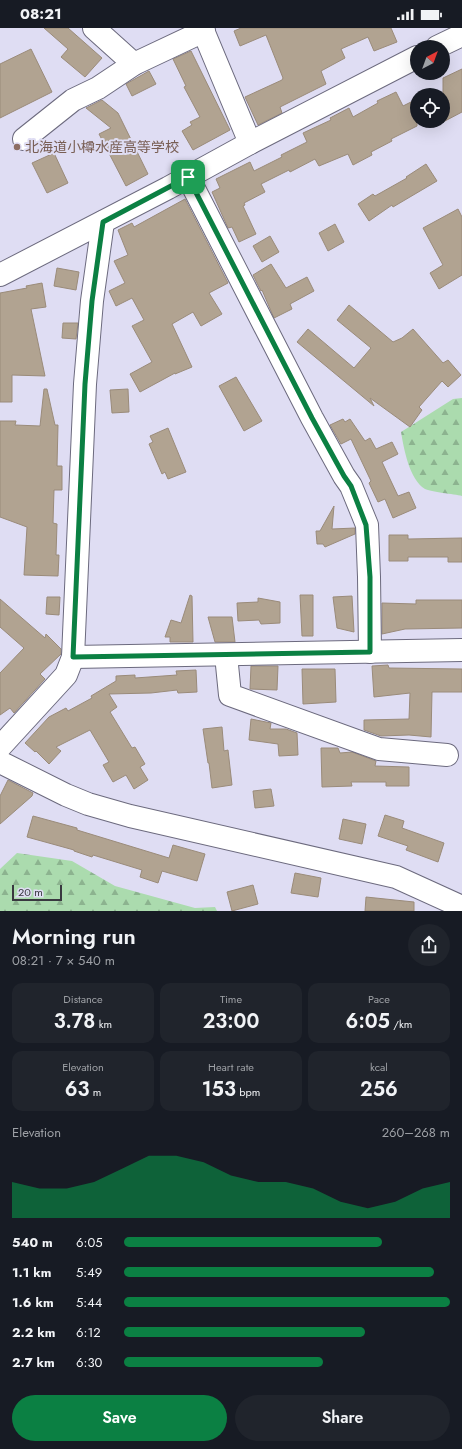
<!DOCTYPE html>
<meta charset="utf-8">
<style>
:root{--surface:#171b24;--page:#20242c;--text:#f1f3f6;--muted:#9ea1a6;--accent:#0b8043}
body{margin:0;font-family:Jost,"Noto Sans JP",sans-serif;background:var(--page);color:var(--text);height:100vh;display:flex;flex-direction:column;font-size:15px;white-space:nowrap}
*{box-sizing:border-box;margin:0}
p{font-size:13px;color:var(--muted)}
.icon{flex:none;width:22px;height:22px;fill:none;stroke:currentColor;stroke-width:2;stroke-linecap:round;stroke-linejoin:round}
.map{position:relative;height:883px;overflow:hidden}
.side{display:flex;flex-direction:column;background:var(--surface);flex:1}
.side>*{flex:none}
.needle{width:26px;rotate:41deg}
.fabs{position:absolute;left:410px;top:12px;display:grid;gap:8px}
.fabs a{display:grid;place-items:center;width:40px;height:40px;border-radius:50%;background:var(--surface);box-shadow:0 4px 16px #0002;font-size:20px}
.scale{position:absolute;left:12px;bottom:10px;width:50px;box-sizing:border-box;padding-left:4px;border:2px solid #393840;border-top:0;font-size:11px;line-height:14px;white-space:nowrap;color:#393840;-webkit-text-stroke:3px #dfddf3;paint-order:stroke}
.pin{position:absolute;display:grid;place-items:center;width:34px;height:34px;color:#fff;margin:-17px;border-radius:8px;box-shadow:0 2px 6px #0006}
.round{display:grid;place-items:center;flex:none;width:42px;height:42px;border-radius:21px;background:var(--page)}
.summary{display:flex;align-items:center;justify-content:space-between;height:68px;padding:0 12px}
h1{font-size:22px;font-weight:600;line-height:30px}
.figures{display:grid;grid-template-columns:repeat(3,1fr);gap:6px;height:68px;padding:4px 12px}
.figures div{display:grid;align-content:center;border-radius:10px;background:var(--page);text-align:center}
.figures b{font-size:20px;font-weight:600}
.figures small{font-size:11px;font-weight:400}
.figures p{font-size:11px}
.chart{height:112px;padding:8px 12px}
.chart p{display:flex;justify-content:space-between}
.chart svg{width:100%;height:72px;margin-top:4px;fill:var(--accent);opacity:.7}
.primary-button{display:flex;gap:8px;margin-top:auto;padding:8px 12px}
.primary-button a{flex:1;height:46px;border-radius:24px;background:var(--accent);color:#fff;font-size:16px;font-weight:600;line-height:46px;text-align:center}
.primary-button a+a{background:var(--page);color:var(--text)}
ul{padding:0 12px;list-style:none;font-size:13px}
li{display:grid;grid-template-columns:64px 48px 1fr;align-items:center;height:30px}
li i{height:10px;border-radius:5px;background:var(--accent)}
.status{display:flex;justify-content:space-between;align-items:center;height:28px;padding:0 20px;background:var(--surface);direction:ltr}
.status svg{height:11px;fill:currentColor}
.map>svg:first-child{display:block}
</style>
<div class="status"><b>08:21</b><svg viewBox="0 0 49 12"><path d="M0 12V9h3v3zM5 12V6h3v6zM10 12V3h3v9zM15 12V0h3v12zM26 1h20v11H26zM47 4h2v5h-2z"/></svg></div>
<div class="map">
<svg width="462" height="883" viewBox="0 0 462 883">
<defs>
<pattern id="forest-firs" width="22" height="20" patternUnits="userSpaceOnUse"><rect width="22" height="20" fill="#abdbae"/><path d="M5 1l3.5 6h-7zM16 11l3.5 6h-7z" fill="#8cb38f"/></pattern>
</defs>
<rect width="100%" height="100%" fill="#dfddf3"/>
<!-- forest -->
<g fill="url(#forest-firs)">
<path d="M 462,370 L 462,468 C 454,466 431,464 425,461 C 409,451 404,421 401,404 L 453,371 Z"/>
<path d="M 17,825 L 72,833 L 115,858 L 195,880 L 215,879 L 217,883 L 0,883 L 0,841 Z"/>
</g>
<!-- building -->
<g fill="#b1a391" stroke="#9a8b7a">
<path d="M 44,0 L 68,0 L 102,30 L 85,49 L 61,29 L 68,21 Z"/>
<path d="M 241,0 L 391,0 L 397,14 L 374,23 L 368,9 L 341,21 L 345,30 L 321,43 L 326,56 L 280,79 L 282,85 L 258,97 L 245,69 L 282,52 L 283,50 L 266,7 L 240,18 L 234,3 Z"/>
<path d="M 31,21 L 52,64 L 0,90 L 0,36 Z"/>
<path d="M 191,23 L 230,102 L 193,122 L 182,103 L 192,97 L 190,94 L 200,89 L 184,59 L 186,58 L 173,31 Z"/>
<path d="M 462,41 L 462,84 L 443,94 L 443,50 Z"/>
<path d="M 149,43 L 156,56 L 132,68 L 126,56 Z"/>
<path d="M 396,64 L 403,78 L 417,71 L 417,98 L 391,111 L 392,113 L 371,124 L 372,127 L 353,137 L 348,126 L 319,138 L 315,131 L 290,144 L 289,142 L 261,156 L 265,164 L 244,175 L 245,177 L 243,178 L 256,206 L 239,214 L 232,199 L 228,200 L 212,164 L 220,160 L 216,151 L 250,134 L 254,143 L 282,129 L 281,127 L 307,114 L 303,105 L 331,92 L 330,90 L 349,80 L 353,89 L 378,75 L 377,73 Z"/>
<path d="M 102,72 L 118,85 L 148,146 L 126,158 L 99,106 L 111,100 L 86,80 Z"/>
<path d="M 54,125 L 68,155 L 47,165 L 32,135 Z"/>
<path d="M 426,136 L 437,153 L 393,179 L 392,177 L 369,193 L 358,176 L 373,166 L 375,168 L 407,150 L 406,149 Z"/>
<path d="M 185,171 L 228,255 L 209,265 L 222,286 L 201,298 L 193,284 L 172,296 L 192,339 L 175,346 L 175,345 L 140,364 L 130,346 L 152,334 L 132,298 L 144,292 L 132,270 L 116,278 L 109,263 L 125,255 L 114,233 L 128,227 L 118,202 L 132,195 L 134,199 Z"/>
<path d="M 458,181 L 462,189 L 462,247 L 439,261 L 430,245 L 443,237 L 423,200 Z"/>
<path d="M 335,196 L 344,214 L 328,223 L 319,205 Z"/>
<path d="M 270,208 L 279,224 L 262,234 L 253,218 Z"/>
<path d="M 271,236 L 286,260 L 307,249 L 314,263 L 290,276 L 292,281 L 274,290 L 262,262 L 261,263 L 253,247 Z"/>
<path d="M 57,240 L 79,244 L 76,262 L 54,258 Z"/>
<path d="M 42,255 L 46,279 L 31,281 L 45,348 L 12,347 L 12,374 L 0,374 L 0,265 L 27,260 L 26,258 Z"/>
<path d="M 349,277 L 393,314 L 402,310 L 413,301 L 443,335 L 448,332 L 461,347 L 448,359 L 442,353 L 419,379 L 422,382 L 410,399 L 370,370 L 374,378 L 297,314 L 308,301 L 354,340 L 371,320 L 337,292 Z"/>
<path d="M 63,295 L 78,295 L 76,311 L 62,310 Z"/>
<path d="M 236,349 L 262,393 L 244,403 L 219,358 Z"/>
<path d="M 44,361 L 47,361 L 55,397 L 58,397 L 57,438 L 62,438 L 62,462 L 54,462 L 53,495 L 57,496 L 56,527 L 59,527 L 58,548 L 24,547 L 27,499 L 0,489 L 0,393 L 16,393 L 15,397 L 40,398 Z"/>
<path d="M 128,361 L 129,384 L 112,385 L 110,362 Z"/>
<path d="M 343,391 L 345,394 L 350,391 L 365,413 L 370,410 L 376,421 L 392,414 L 398,426 L 382,434 L 398,468 L 409,464 L 416,480 L 393,490 L 385,471 L 378,474 L 369,455 L 371,453 L 351,411 L 341,416 L 330,397 Z"/>
<path d="M 168,400 L 186,444 L 168,451 L 165,444 L 162,446 L 149,416 L 153,414 L 150,408 Z"/>
<path d="M 334,478 L 332,501 L 355,500 L 355,506 L 325,519 L 323,516 L 317,516 L 316,503 L 320,503 Z"/>
<path d="M 389,507 L 408,507 L 408,511 L 462,510 L 462,534 L 448,534 L 448,529 L 408,529 L 408,533 L 389,533 Z"/>
<path d="M 190,567 L 192,568 L 193,614 L 170,614 L 170,609 L 165,609 L 171,592 L 181,595 Z"/>
<path d="M 300,567 L 313,567 L 313,608 L 302,608 Z"/>
<path d="M 352,568 L 354,604 L 337,600 L 333,569 Z"/>
<path d="M 47,569 L 60,569 L 59,587 L 46,586 Z"/>
<path d="M 258,570 L 280,574 L 280,595 L 261,596 L 259,592 L 238,593 L 237,575 L 258,574 Z"/>
<path d="M 0,571 L 45,610 L 46,606 L 61,621 L 61,626 L 40,646 L 45,651 L 14,685 L 10,680 L 0,687 L 0,645 L 24,620 L 0,599 Z"/>
<path d="M 416,572 L 462,572 L 462,600 L 405,601 L 382,606 L 382,575 L 416,576 Z"/>
<path d="M 208,589 L 232,589 L 235,614 L 215,614 Z"/>
<path d="M 388,637 L 389,640 L 462,641 L 462,664 L 432,664 L 431,709 L 409,707 L 381,708 L 364,702 L 364,692 L 409,691 L 410,665 L 374,669 L 372,638 Z"/>
<path d="M 251,638 L 278,638 L 277,662 L 250,661 Z"/>
<path d="M 302,641 L 335,641 L 336,674 L 303,676 Z"/>
<path d="M 196,642 L 197,664 L 178,665 L 177,662 L 151,665 L 109,666 L 117,679 L 110,684 L 132,720 L 135,719 L 145,736 L 140,739 L 148,752 L 134,761 L 126,747 L 113,754 L 103,737 L 109,734 L 90,702 L 56,719 L 61,723 L 49,736 L 36,723 L 35,724 L 25,715 L 49,689 L 66,680 L 68,683 L 92,670 L 91,668 L 116,653 L 116,648 L 135,647 L 135,650 L 177,647 L 176,643 Z"/>
<path d="M 251,691 L 271,695 L 270,701 L 286,701 L 297,705 L 298,727 L 279,728 L 278,716 L 249,712 Z"/>
<path d="M 222,699 L 224,723 L 228,722 L 232,757 L 212,760 L 209,735 L 208,735 L 203,701 Z"/>
<path d="M 321,720 L 338,720 L 340,725 L 352,724 L 376,733 L 375,738 L 409,739 L 409,758 L 386,758 L 386,754 L 351,754 L 352,758 L 322,759 Z"/>
<path d="M 8,752 L 33,765 L 32,768 L 0,796 L 0,768 Z"/>
<path d="M 271,761 L 274,778 L 255,780 L 253,763 Z"/>
<path d="M 385,787 L 404,793 L 402,800 L 444,815 L 438,834 L 406,822 L 408,818 L 378,808 Z"/>
<path d="M 33,788 L 77,800 L 77,802 L 169,830 L 173,817 L 205,826 L 197,853 L 162,843 L 158,855 L 140,849 L 142,842 L 93,827 L 92,829 L 74,823 L 74,822 L 27,809 Z"/>
<path d="M 343,791 L 366,796 L 362,816 L 339,811 Z"/>
<path d="M 295,845 L 321,850 L 318,869 L 291,865 Z"/>
<path d="M 253,857 L 258,876 L 232,883 L 227,864 Z"/>
<path d="M 366,869 L 414,874 L 414,883 L 365,883 Z"/>
</g>
<g fill="none" stroke-linecap="round" stroke-linejoin="round">
<defs>
<g id="minor">
<path d="M 94,0 L 134,36"/>
<path d="M 202,0 L 250,115"/>
<path d="M 437,19 L 462,7"/>
<path d="M 24,111 L 73,72 L 98,60 L 134,36 L 204,3"/>
<path d="M 188,149 L 312,390 L 344,448 L 351,458 L 367,497 L 369,549 L 370,624"/>
<path d="M 0,247 L 168,160 L 250,115 L 417,29"/>
<path d="M 226,627 L 230,667 L 379,721 L 447,727"/>
<path d="M 73,629 L 462,622"/>
<path d="M 0,719 L 66,647 L 73,629 L 85,356 L 92,273 L 103,194"/>
<path d="M 0,734 L 66,767 L 88,776 L 130,788 L 396,849 L 462,879"/>
</g>
</defs>
<!-- minor casing -->
<use href="#minor" stroke="#6c6a7e" stroke-width="24"/>
<!-- minor -->
<use href="#minor" stroke="#fff" stroke-width="22"/>
</g>
<g fill="none" stroke-linecap="round" stroke-linejoin="round">
<defs>
<path id="route" d="M 188,149 L 312,390 L 344,448 L 351,458 L 366,497 L 370,549 L 370,624 L 73,629 L 85,356 L 92,273 L 103,194 Z"/>
</defs>
<!-- route casing -->
<use href="#route" stroke="#fff" stroke-width="8"/>
<!-- route -->
<use href="#route" stroke="#0b8043" stroke-width="5"/>
</g>
<!-- markers -->
<circle fill="#8d6e63" stroke="#dfddf3" stroke-width="1.5" cx="17" cy="119" r="4"/>
<g text-anchor="middle" stroke-width="4" stroke-linejoin="round" paint-order="stroke">
<!-- education labels -->
<g font-size="14" fill="#785e54" stroke="#dfddf3" text-anchor="start">
<text x="25" y="124">北海道小樽水産高等学校</text>
</g>
</g>
</svg>
<div class="fabs">
<a><svg class="needle" viewBox="-14 -14 28 28"><path d="M0-13l5 13h-10z" fill="#e53935"/><path d="M0 13l5-13h-10z" fill="#9ea1a6"/></svg></a>
<a><svg class="icon" aria-label="locate" viewBox="0 0 24 24"><circle cx="12" cy="12" r="6"/><path d="M12 2v4M12 18v4M2 12h4M18 12h4"/></svg></a>
</div>
<div class="scale">20 m</div>
<div class="pin" style="left:188px;top:149px;background:#1e9e55"><svg class="icon" aria-label="arrive" viewBox="0 0 24 24"><path d="M6 21V4h12l-3 4 3 4H6"/></svg></div>
</div>
<section class="side">
<div class="summary"><div><h1>Morning run</h1><p>08:21 · 7 × 540 m</p></div><a class="round"><svg class="icon" aria-label="share" viewBox="0 0 24 24"><path d="M12 15V3M7 8l5-5 5 5M5 13v7h14v-7"/></svg></a></div>
<div class="figures">
<div><p>Distance</p><b>3.78<small> km</small></b></div>
<div><p>Time</p><b>23:00</b></div>
<div><p>Pace</p><b>6:05<small> /km</small></b></div>
</div>
<div class="figures">
<div><p>Elevation</p><b>63<small> m</small></b></div>
<div><p>Heart rate</p><b>153<small> bpm</small></b></div>
<div><p>kcal</p><b>256</b></div>
</div>
<div class="chart"><p><span>Elevation</span>260–268 m</p>
<svg viewBox="0 0 160 44" preserveAspectRatio="none"><path d="M0 44V22L10 26L20 26L30 22L40 14L50 6L60 6L70 10L80 18L90 22L100 22L110 26L120 34L130 38L140 34L150 26L160 22V44z"/></svg>
</div>
<ul>
<li><b>540 m</b>6:05<i style="width:79%"></i></li>
<li><b>1.1 km</b>5:49<i style="width:95%"></i></li>
<li><b>1.6 km</b>5:44<i style="width:100%"></i></li>
<li><b>2.2 km</b>6:12<i style="width:74%"></i></li>
<li><b>2.7 km</b>6:30<i style="width:61%"></i></li>
</ul>
<div class="primary-button"><a>Save</a><a>Share</a></div>
</section>
